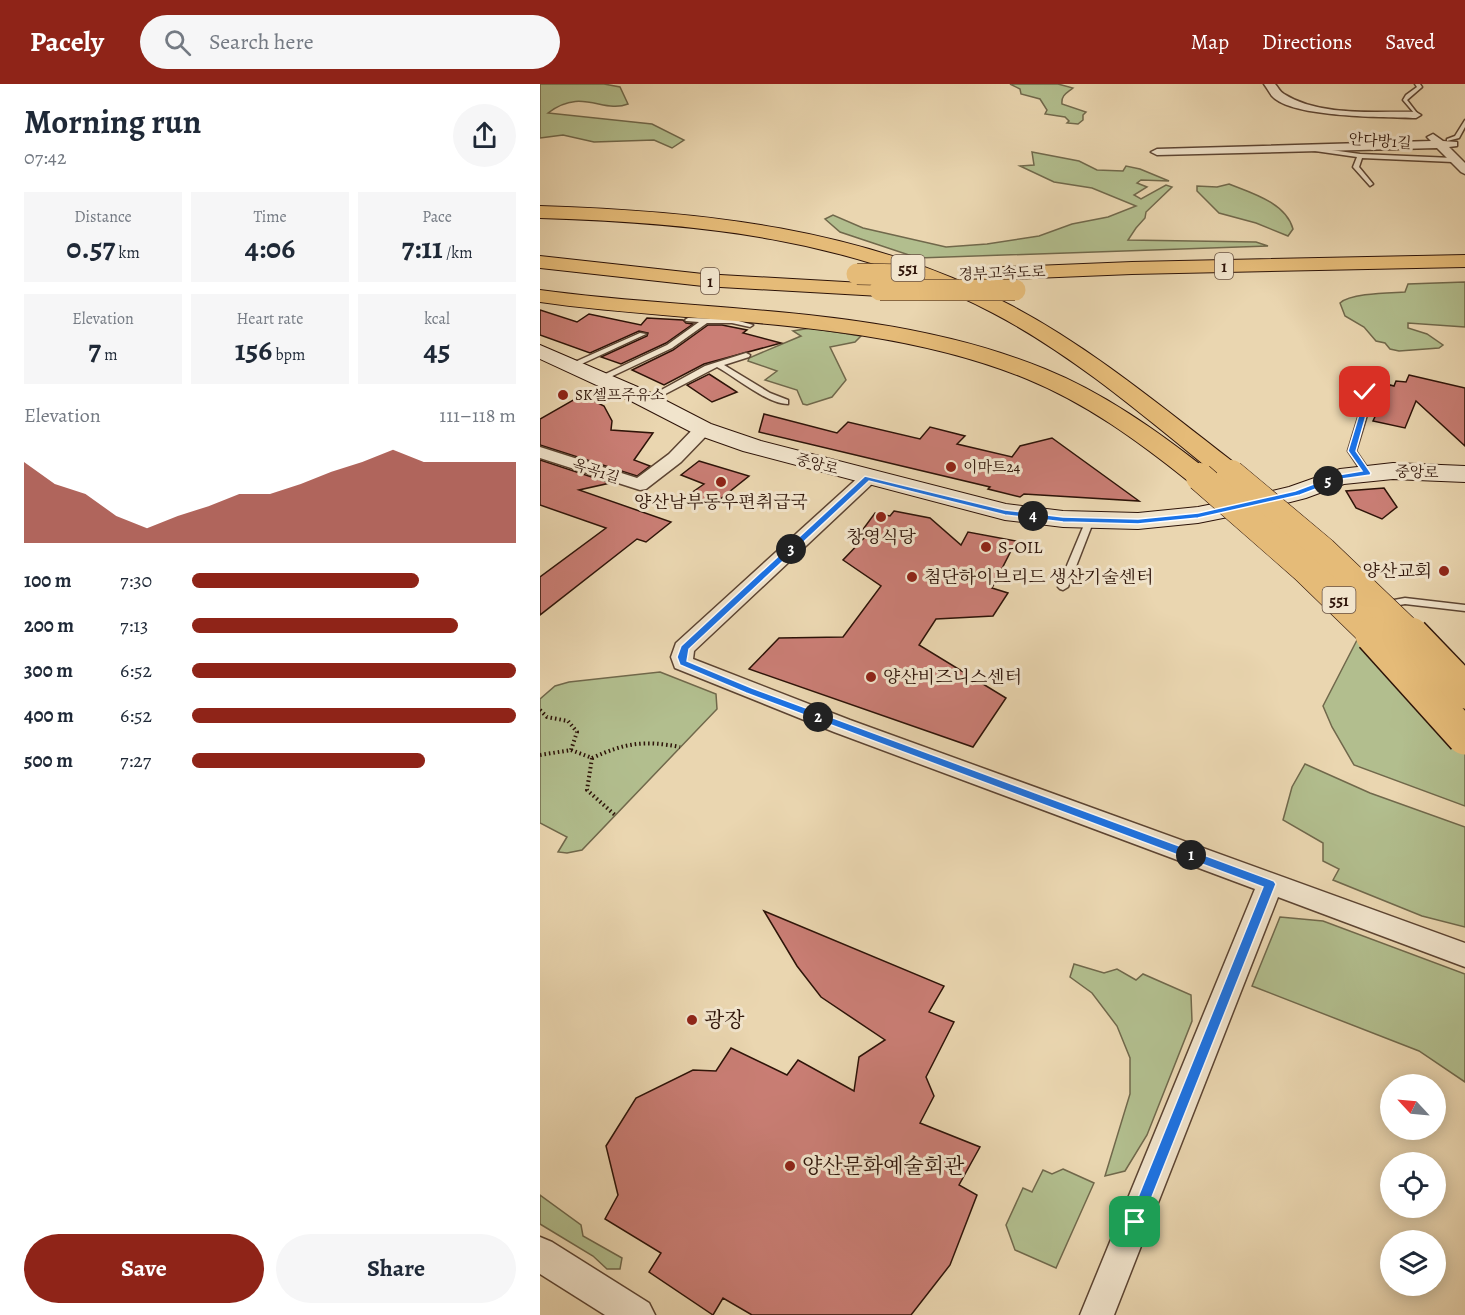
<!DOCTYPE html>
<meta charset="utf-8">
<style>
:root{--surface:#fff;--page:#f6f6f7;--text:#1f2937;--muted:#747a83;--accent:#8f2418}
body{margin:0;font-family:Alegreya,"Noto Serif KR",serif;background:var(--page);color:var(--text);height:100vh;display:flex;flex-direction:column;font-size:22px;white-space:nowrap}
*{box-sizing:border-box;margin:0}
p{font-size:20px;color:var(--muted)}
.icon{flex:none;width:33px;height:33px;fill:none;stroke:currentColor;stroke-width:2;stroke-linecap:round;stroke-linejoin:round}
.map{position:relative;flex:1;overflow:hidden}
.side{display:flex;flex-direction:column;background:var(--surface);width:540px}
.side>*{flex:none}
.needle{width:39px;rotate:296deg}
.buttons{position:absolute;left:840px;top:990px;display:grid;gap:12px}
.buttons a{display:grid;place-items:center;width:66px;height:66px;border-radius:50%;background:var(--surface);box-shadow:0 3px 15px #0003;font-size:30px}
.pin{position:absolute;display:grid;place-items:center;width:51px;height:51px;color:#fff;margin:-26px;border-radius:12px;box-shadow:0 3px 9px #0006}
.km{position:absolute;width:30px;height:30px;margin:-15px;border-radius:50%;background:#222;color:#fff;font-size:16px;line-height:30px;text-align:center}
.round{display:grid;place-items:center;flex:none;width:63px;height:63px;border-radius:32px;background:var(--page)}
.headline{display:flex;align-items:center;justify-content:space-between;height:102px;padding:0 24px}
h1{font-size:33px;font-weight:700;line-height:45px}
.stats{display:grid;grid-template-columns:repeat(3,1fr);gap:9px;height:102px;padding:6px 24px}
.stats div{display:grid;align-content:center;border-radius:0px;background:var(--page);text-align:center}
.stats b{font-size:30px;font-weight:700}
.stats small{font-size:16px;font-weight:400}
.stats p{font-size:16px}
.chart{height:168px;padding:12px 24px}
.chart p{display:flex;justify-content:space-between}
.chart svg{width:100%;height:108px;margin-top:6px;fill:var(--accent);opacity:.7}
.button{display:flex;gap:12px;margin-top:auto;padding:12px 24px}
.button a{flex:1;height:69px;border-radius:36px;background:var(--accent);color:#fff;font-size:24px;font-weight:700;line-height:69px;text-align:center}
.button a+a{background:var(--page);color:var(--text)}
ul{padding:0 24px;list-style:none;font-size:20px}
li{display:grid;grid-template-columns:96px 72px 1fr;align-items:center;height:45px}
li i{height:15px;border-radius:8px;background:var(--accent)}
header{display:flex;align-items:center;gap:36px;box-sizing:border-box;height:84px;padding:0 30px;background:var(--accent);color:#fff}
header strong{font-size:28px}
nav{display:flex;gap:33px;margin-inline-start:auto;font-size:21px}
.search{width:420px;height:54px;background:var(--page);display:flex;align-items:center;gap:15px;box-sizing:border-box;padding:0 21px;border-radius:33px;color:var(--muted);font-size:22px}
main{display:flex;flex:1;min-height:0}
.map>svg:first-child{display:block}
</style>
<header>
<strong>Pacely</strong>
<div class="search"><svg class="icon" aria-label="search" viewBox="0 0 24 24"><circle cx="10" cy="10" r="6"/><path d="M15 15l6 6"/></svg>Search here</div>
<nav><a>Map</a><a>Directions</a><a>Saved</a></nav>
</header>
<main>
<section class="side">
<div class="headline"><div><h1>Morning run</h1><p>07:42</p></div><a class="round"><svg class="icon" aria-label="share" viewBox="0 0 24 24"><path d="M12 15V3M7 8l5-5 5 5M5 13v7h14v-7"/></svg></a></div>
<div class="stats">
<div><p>Distance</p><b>0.57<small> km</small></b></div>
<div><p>Time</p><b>4:06</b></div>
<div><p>Pace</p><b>7:11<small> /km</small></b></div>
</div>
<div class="stats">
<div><p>Elevation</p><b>7<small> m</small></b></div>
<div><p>Heart rate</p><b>156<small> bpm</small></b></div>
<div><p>kcal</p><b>45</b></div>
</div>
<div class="chart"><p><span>Elevation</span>111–118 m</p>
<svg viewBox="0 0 160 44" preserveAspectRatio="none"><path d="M0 44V11L10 20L20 24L30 33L40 38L50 33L60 29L70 24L80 24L90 20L100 15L110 11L120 6L130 11L140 11L150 11L160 11V44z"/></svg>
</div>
<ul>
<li><b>100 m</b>7:30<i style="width:70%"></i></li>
<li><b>200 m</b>7:13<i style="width:82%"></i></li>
<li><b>300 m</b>6:52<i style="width:100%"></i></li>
<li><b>400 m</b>6:52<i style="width:100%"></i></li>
<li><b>500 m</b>7:27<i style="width:72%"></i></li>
</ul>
<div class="button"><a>Save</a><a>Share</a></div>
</section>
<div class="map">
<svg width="925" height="1231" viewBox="0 0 925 1231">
<rect width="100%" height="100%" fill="#ead6b0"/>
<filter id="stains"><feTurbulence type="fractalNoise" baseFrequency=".00333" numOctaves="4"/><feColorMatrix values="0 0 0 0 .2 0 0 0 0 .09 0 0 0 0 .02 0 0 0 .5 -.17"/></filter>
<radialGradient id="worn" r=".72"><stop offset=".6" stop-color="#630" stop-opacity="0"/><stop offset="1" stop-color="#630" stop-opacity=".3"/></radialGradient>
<!-- green -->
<g fill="#b2be8e" stroke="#70684b" stroke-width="1.5">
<path d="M 0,0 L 64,0 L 80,3 L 88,20 C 63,30 42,3 8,29 L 112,40 L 144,56 L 132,64 L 114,56 L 54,58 L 23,51 L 0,54 Z"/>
<path d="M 470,0 L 518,0 L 533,4 C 527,9 521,11 522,20 L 546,28 L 543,31 L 543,36 L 538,40 L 527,39 L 529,37 L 525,33 L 505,30 L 507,26 L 500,15 L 481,10 L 480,5 Z"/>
<path d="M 492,68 L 539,77 L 557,86 L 583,87 L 586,82 L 600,85 L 629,97 L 601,96 L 597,99 L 607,103 L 594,111 L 601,115 L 626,101 L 632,103 L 606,128 L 605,134 L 596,144 L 588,156 L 716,158 L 728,162 L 378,174 L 300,148 L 285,135 L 293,131 L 323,144 L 406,163 L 447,160 L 499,152 L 532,140 L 568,133 L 596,122 L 552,104 L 514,98 L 480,82 L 494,81 Z"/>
<path d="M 689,100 C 712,109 746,119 753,145 L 748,152 L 716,139 L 679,129 L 657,107 L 657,102 L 677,103 Z"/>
<path d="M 925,198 L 925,243 L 868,239 L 868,244 L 887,250 L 903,261 L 899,264 L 859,267 L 850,265 L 845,259 L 836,257 L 824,243 L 805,232 L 800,219 C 811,209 850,209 865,208 L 868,200 Z"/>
<path d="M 270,244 L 321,252 L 315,258 L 290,263 L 306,296 L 292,313 L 267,321 L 263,320 L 257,306 L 225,296 L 237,287 L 208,277 L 209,274 L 261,252 L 253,247 Z"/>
<path d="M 817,556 L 925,629 L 925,722 L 814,681 L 792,643 L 783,622 Z"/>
<path d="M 120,588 L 176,610 L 177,625 L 42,766 L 27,769 L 18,768 L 27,753 L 0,739 L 0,615 L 15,602 L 29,598 Z"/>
<path d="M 765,680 L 830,709 L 925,743 L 925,843 L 882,832 L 793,796 L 799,785 L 783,777 L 783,759 L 743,736 L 752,703 Z"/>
<path d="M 740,833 L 783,837 L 925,890 L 925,998 L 879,967 L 712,902 Z"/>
<path d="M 534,880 L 564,889 L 577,885 L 596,896 L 603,890 L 651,911 L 652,937 L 607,1051 L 585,1087 L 565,1092 L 590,1010 L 590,974 L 577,942 L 552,909 L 530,893 Z"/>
<path d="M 523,1085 L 554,1099 L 516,1184 L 475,1166 L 466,1141 L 483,1104 L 492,1108 L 503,1086 L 512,1090 Z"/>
<path d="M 0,1111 L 41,1141 L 43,1152 L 82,1174 L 80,1185 L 67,1185 L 53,1172 L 0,1140 Z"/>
</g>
<!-- building -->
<g fill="#ca7e75" stroke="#2d1308" stroke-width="1.5">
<path d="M 0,226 L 37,238 L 49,230 L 101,241 L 107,234 L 143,236 L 146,239 L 153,240 L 126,259 L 81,280 L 61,273 L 107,252 L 108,249 L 99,247 L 50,269 L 0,251 Z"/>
<path d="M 168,241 L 182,241 L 207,246 L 203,249 L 241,259 L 164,280 L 124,301 L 92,286 L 133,266 Z"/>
<path d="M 169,290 L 197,308 L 172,318 L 147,301 Z"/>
<path d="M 869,291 L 925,304 L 925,362 L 876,317 L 865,344 L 833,337 L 850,301 L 854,302 L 856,297 L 866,298 Z"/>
<path d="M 42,311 L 64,322 L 72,337 L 71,346 L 113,349 L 94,376 L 110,382 L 97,392 L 0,361 L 0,335 Z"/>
<path d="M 224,330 L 297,349 L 308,338 L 380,355 L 390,343 L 425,352 L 417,360 L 472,373 L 480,362 L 512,354 L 599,417 L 484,410 L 480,413 L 448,405 L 450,403 L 219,348 Z"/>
<path d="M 0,376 L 70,399 L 39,406 L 131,438 L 106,458 L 97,455 L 0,531 L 0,493 L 66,444 L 0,421 Z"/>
<path d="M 159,377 L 209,392 L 174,420 L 168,420 L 147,412 L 164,400 L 141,391 Z"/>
<path d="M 844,404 L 857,423 L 842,435 L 816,424 L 806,407 Z"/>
<path d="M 354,427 L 390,434 L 421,461 L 428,448 L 476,457 L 452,504 L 468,509 L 453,532 L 396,535 L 379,561 L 466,614 L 433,663 L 209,585 L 239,554 L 303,553 L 341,502 L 303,476 L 328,450 L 321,448 L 335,429 L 350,432 Z"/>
<path d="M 224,827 L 404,902 L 389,928 L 414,938 L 386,993 L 394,1012 L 380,1039 L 440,1063 L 419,1101 L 437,1111 L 410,1181 L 371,1231 L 212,1231 L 183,1214 L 173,1231 L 109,1188 L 121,1169 L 65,1135 L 78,1111 L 66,1062 L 96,1014 L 153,986 L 176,987 L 191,964 L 247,991 L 258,976 L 314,1007 L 319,973 L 345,956 L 281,913 L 257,882 Z"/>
</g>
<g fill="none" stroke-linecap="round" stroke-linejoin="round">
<defs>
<g id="service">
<path d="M 875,0 L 880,0 L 882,3 L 867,16 L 877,29 L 875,30 L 863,16 L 866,11 L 877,3 Z"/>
<path d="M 925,36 L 925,43 L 919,54 L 907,57 L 907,55 L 915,52 Z"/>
<path d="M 770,63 L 820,70 L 913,74 L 916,76 L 913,78 L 822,74 L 819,83 L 833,100 L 830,102 L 813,83 L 817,73 L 768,66 Z"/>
<path d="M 148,234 L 192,235 L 213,241 L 210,243 L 192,239 L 167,239 L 132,264 L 64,296 L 57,294 L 127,261 L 159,238 L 146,237 L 145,236 Z"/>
<path d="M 100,249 L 106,250 L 35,283 L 28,281 Z"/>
<path d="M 206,269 L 210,271 L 209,273 L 184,281 L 230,309 L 248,316 L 248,320 C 227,320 196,293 177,283 L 110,318 L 103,316 L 165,282 Z"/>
<path d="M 816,300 L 822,300 L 829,308 L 830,321 L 816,367 L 831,389 L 827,392 L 824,391 L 808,367 L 822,321 L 821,309 L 815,302 Z"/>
<path d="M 550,433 L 554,436 L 528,503 L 523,506 L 520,505 L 518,503 L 546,436 Z"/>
<path d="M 865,514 L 925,521 L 925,527 L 865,520 L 843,524 L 838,521 L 843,518 Z"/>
</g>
<g id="minor">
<path d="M 724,0 L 735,0 C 738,3 740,8 744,10 C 781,33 834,27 876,28 L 881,31 L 876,34 C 847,33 751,34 732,12 C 729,8 727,4 724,0 Z"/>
<path d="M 893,50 L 903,57 L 917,58 L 917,62 L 909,63 L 925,79 L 925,90 L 921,88 L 897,64 L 617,71 L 611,68 L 617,65 L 891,57 L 887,53 Z"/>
<path d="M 163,340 L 169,341 L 172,345 L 169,349 L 141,378 L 106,405 L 100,406 L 0,374 L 0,363 L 97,394 L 129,370 L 157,341 Z"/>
<path d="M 328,389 L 334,390 L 337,394 L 334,398 L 154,567 L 153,575 L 310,636 L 925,859 L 925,883 L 738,813 L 574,1231 L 540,1231 L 715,805 L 294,648 L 135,584 L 131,573 L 136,559 L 322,390 Z"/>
<path d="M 0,1153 L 12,1158 L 109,1219 L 115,1231 L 65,1231 L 0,1190 Z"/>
</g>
<path id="secondary" d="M 0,261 L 107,307 L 171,340 L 221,357 L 466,420 L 523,427 L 598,429 L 658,423 L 703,414 L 749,403 L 800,385 L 853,379 L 925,382 L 925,398 L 853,395 L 804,400 L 766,414 L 703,430 L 658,439 L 598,445 L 523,443 L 465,436 L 203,367 L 155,350 L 91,317 L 0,275 Z"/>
<g id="motorway">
<path d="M 0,122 C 161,127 325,144 470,221 C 550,263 621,322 692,377 L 696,383 L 692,389 L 683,391 L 674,389 C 604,332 533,271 453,229 C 310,154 159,139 0,134 Z"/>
<path d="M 925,171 L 925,183 L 592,190 L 442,196 L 435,194 L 432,190 L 435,186 L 442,184 L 592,178 Z"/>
<path d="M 0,172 L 163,190 L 340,200 L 347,202 L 350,206 L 347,210 L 340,212 L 163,202 L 0,184 Z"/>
<path d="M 0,206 C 168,229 346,220 505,285 C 564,309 616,346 666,385 L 670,391 L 666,397 L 657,399 L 648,397 C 598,357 546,319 487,295 C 336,233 160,241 0,218 Z"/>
</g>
</defs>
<!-- service casing -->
<use href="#service" stroke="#5c4432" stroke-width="3"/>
<!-- minor casing -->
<use href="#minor" stroke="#5c4432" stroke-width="3"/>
<!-- secondary casing -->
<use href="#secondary" stroke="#2d1308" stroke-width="2"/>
<!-- motorway casing -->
<use href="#motorway" stroke="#2d1308" stroke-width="2"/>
<!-- path -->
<g stroke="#2d1308" stroke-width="4" stroke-dasharray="1.5 3" stroke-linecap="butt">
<path d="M 0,626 L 7,633 L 28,637 L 37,648 L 31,666"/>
<path d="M 0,671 L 31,666 L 52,674 L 47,706 L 75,731"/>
<path d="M 52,674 C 85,659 104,656 140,663"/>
</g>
<!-- service -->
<use href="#service" fill="#f1e4cc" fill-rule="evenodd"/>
<!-- minor -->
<use href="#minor" fill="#f1e4cc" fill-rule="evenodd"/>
<!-- secondary -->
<use href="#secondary" fill="#f1e4cc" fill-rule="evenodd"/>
<!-- motorway -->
<use href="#motorway" fill="#e5bb78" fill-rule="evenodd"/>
<defs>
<g id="motorway-bridge-far2">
<path d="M 317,190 L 369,191"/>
<path d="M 340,206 L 475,206"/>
</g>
<g id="motorway-bridge-far1">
<path d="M 691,390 L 783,467 L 872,552"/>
<path d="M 660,393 L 765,485 L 834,552"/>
</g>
<g id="motorway-bridge">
<path d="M 833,551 L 925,653"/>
<path d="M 871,551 L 925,607"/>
</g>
</defs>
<!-- motorway-bridge-far2 casing -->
<use href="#motorway-bridge-far2" stroke="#2d1308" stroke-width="22" stroke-linecap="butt"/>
<!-- motorway-bridge-far1 casing -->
<use href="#motorway-bridge-far1" stroke="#2d1308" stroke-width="29" stroke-linecap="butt"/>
<!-- motorway-bridge casing -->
<use href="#motorway-bridge" stroke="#2d1308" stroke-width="38" stroke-linecap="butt"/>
<!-- motorway-bridge-far2 -->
<use href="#motorway-bridge-far2" stroke="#e5bb78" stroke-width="21"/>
<!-- motorway-bridge-far1 -->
<use href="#motorway-bridge-far1" stroke="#e5bb78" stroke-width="28"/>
<!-- motorway-bridge -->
<use href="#motorway-bridge" stroke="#e5bb78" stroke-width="35"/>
</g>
<!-- route -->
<path fill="#1a73e8" stroke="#fff" stroke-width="1.5" d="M 825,305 L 829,308 L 829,321 L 816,367 L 831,389 L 830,391 L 802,395 L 760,411 L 658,434 L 598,440 L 523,438 L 465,431 L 329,397 L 149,565 L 147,577 L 212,604 L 734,797 L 736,800 L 602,1138 L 600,1143 L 595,1145 L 590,1143 L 588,1138 L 723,803 L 206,609 L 140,581 L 137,573 L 141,562 L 325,392 L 465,426 L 523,433 L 598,435 L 658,429 L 755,407 L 798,391 L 822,387 L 808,367 L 822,321 L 822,308 Z"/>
<!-- markers -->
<g fill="#8f2418" stroke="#f1e4cc" stroke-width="2">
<circle cx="23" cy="311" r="6"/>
<circle cx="411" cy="383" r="6"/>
<circle cx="181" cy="398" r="6"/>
<circle cx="341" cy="433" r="6"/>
<circle cx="446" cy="463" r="6"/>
<circle cx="904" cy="487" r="6"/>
<circle cx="372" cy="493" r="6"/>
<circle cx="331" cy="593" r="6"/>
<circle cx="152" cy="936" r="6"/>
<circle cx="250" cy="1082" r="6"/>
</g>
<g text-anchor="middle" stroke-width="6" stroke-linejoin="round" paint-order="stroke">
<!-- far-street labels -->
<g font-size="15" fill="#2d1308" stroke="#f1e4cc">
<text transform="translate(840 57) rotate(4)" y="5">안다방1길</text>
<text transform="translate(462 189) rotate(-2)" y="5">경부고속도로</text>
<text transform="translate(277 380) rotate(15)" y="5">중앙로</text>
<text transform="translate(56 387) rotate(18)" y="5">옥곡1길</text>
<text transform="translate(877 388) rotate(2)" y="5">중앙로</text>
</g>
<!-- far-poi labels -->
<g font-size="15" fill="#2d1308" stroke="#f1e4cc" text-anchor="start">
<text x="35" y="316">SK셀프주유소</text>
<text x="423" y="388">이마트24</text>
</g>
<!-- shield labels -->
<g fill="#f1e4cc" stroke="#685243" stroke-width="1.5">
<rect x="675" y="169" width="18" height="26" rx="4.5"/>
<rect x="351.5" y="171" width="33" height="26" rx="4.5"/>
<rect x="161" y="184" width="18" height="26" rx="4.5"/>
<rect x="782.5" y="503" width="33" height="26" rx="4.5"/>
</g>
<g font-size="16" font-weight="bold" fill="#2d1308">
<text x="684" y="188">1</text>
<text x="368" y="190">551</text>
<text x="170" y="203">1</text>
<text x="799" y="522">551</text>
</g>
<!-- poi labels -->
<g font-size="18" fill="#2d1308" stroke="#f1e4cc" text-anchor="start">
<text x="181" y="424" text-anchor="middle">양산남부동우편취급국</text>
<text x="341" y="459" text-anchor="middle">창영식당</text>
<text x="458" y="469">S-OIL</text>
<text x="892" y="493" text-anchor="end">양산교회</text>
<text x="384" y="499">첨단하이브리드 생산기술센터</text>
<text x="343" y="599">양산비즈니스센터</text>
</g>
<!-- near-poi labels -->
<g font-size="21" fill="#2d1308" stroke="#f1e4cc" text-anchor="start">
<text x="164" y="943">광장</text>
<text x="262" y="1089">양산문화예술회관</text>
</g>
</g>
<rect width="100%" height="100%" filter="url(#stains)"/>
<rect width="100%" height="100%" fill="url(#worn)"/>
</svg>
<div class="buttons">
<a><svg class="needle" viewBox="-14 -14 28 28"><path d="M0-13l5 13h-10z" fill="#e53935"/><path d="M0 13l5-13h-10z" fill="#747a83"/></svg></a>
<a><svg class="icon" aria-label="locate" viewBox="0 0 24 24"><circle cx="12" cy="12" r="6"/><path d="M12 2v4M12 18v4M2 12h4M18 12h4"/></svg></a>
<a><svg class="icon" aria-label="layers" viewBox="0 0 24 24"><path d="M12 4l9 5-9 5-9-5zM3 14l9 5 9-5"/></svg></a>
</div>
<div class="pin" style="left:595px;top:1138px;background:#1e9e55"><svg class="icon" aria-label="arrive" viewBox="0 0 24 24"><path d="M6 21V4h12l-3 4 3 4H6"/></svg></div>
<div class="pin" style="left:825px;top:308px;background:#d93025"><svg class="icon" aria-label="check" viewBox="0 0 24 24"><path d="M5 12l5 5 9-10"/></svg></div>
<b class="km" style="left:651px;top:771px">1</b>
<b class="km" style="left:278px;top:633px">2</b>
<b class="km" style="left:251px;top:465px">3</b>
<b class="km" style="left:493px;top:432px">4</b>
<b class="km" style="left:788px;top:397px">5</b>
</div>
</main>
